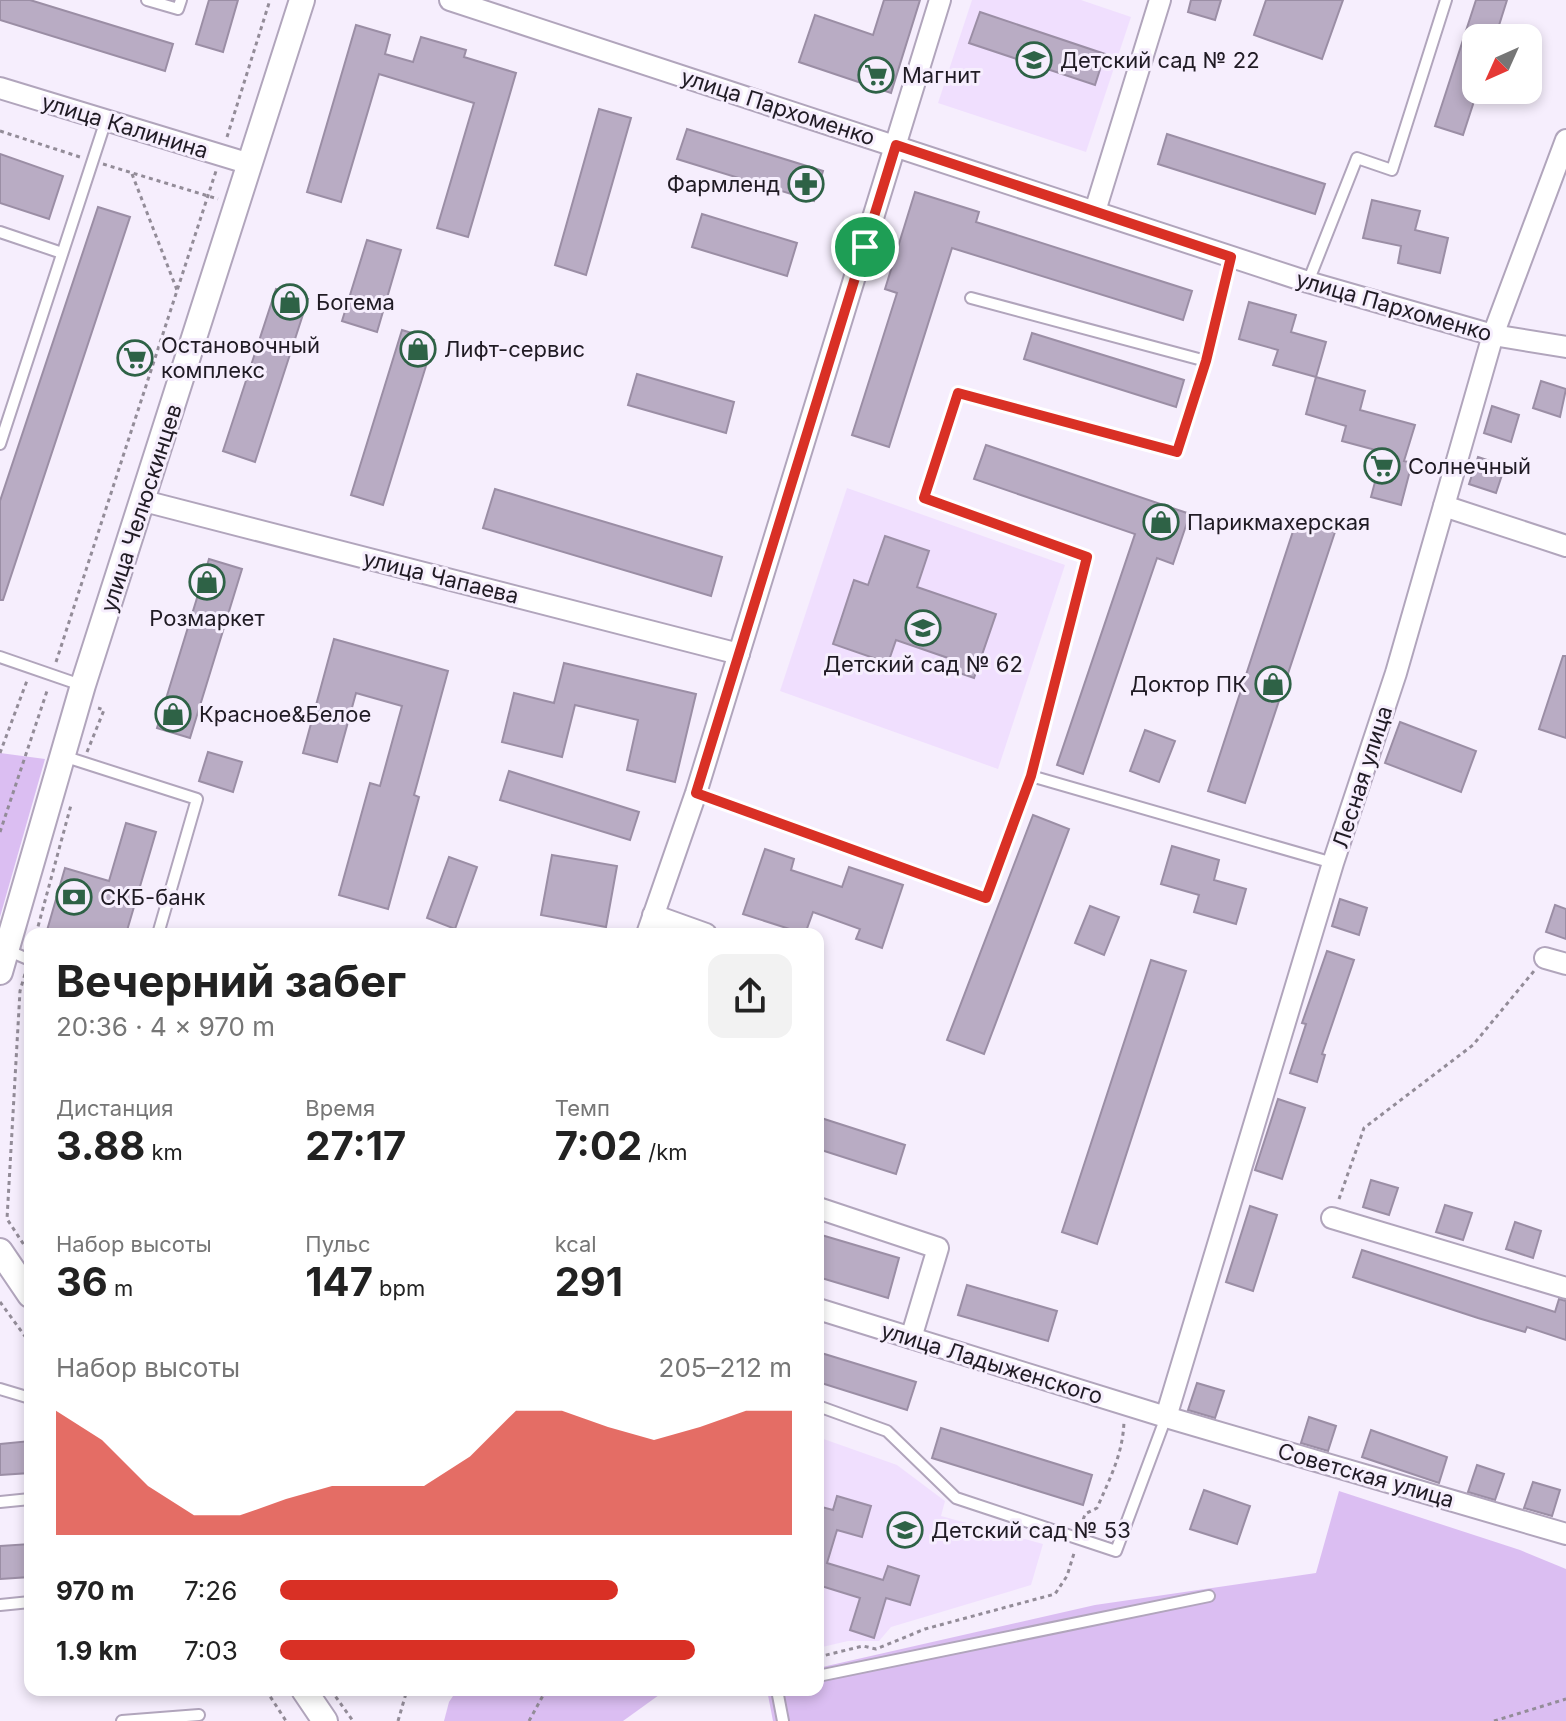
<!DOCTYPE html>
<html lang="ru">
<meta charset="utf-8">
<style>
:root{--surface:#fff;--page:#f2f2f2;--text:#222;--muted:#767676;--accent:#d93025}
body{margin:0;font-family:Inter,sans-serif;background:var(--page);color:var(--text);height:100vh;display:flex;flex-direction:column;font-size:30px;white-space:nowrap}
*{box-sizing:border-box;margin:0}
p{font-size:26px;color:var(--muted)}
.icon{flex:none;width:44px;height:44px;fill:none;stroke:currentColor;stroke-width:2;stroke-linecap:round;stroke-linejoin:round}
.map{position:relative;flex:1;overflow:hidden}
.sheet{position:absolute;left:24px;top:928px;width:800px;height:768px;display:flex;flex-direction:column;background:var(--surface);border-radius:16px;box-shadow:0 4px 12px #0003}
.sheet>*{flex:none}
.needle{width:52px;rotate:225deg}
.fabs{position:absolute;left:1462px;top:24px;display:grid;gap:16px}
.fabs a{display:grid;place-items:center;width:80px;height:80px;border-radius:16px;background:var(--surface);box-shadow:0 4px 12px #0003;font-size:40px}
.pin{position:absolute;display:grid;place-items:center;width:68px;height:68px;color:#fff;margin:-34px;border:4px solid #fff;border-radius:50%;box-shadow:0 2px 8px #0007}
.round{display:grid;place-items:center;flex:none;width:84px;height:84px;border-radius:16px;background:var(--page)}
.head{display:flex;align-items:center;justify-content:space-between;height:136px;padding:0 32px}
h1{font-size:44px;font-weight:700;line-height:60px}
.stats{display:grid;grid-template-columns:repeat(3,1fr);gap:12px;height:136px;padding:8px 32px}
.stats div{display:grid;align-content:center}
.stats b{font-size:40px;font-weight:700}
.stats small{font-size:22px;font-weight:400}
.stats p{font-size:22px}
.chart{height:224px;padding:16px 32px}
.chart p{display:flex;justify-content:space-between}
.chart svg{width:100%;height:144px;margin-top:8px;fill:var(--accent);opacity:.7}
ul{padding:0 32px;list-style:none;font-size:26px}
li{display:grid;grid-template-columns:128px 96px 1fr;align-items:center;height:60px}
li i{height:20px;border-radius:10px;background:var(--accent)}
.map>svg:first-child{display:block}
</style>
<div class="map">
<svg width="1566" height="1721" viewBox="0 0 1566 1721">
<rect width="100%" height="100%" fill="#f6eefd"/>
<!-- built -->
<g fill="#f0dffe">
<path d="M 972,0 L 1081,0 L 1131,17 L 1086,152 L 938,103 Z"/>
<path d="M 847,488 L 1065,565 L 998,769 L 780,691 Z"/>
<path d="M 818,1437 L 897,1465 L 945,1501 L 941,1516 L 1043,1544 L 1031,1585 L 891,1627 L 879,1641 L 848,1641 L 818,1648 Z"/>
</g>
<!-- green -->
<g fill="#dbbef2">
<path d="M 0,753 L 45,759 L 0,917 Z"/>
<path d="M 1339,1491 L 1520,1550 L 1566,1569 L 1566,1721 L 773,1721 L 767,1690 L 818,1690 L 818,1668 L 1095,1605 L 1316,1573 Z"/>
<path d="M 457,1690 L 666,1690 L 623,1721 L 444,1721 L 449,1702 Z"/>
</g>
<!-- building -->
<g fill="#b9acc4" stroke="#9b8ea5" stroke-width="2">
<path d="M 0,0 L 30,0 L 173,44 L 165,71 L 0,20 Z"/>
<path d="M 209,0 L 238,0 L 223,52 L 196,44 Z"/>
<path d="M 884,0 L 920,0 L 891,93 L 799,62 L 815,15 L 873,35 Z"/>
<path d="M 1191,0 L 1221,0 L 1215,20 L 1188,12 Z"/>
<path d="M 1266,0 L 1343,0 L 1322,59 L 1254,35 Z"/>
<path d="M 1476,0 L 1507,0 L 1495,38 L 1476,38 L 1476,95 L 1463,135 L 1435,126 Z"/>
<path d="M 980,12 L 1105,54 L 1095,85 L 969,43 Z"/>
<path d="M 356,25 L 390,35 L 385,54 L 413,62 L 421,37 L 466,50 L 464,57 L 516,73 L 468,237 L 437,228 L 474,103 L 379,74 L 341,202 L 307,192 Z"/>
<path d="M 599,109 L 631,118 L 586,275 L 555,265 Z"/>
<path d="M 687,129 L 823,171 L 814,201 L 677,159 Z"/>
<path d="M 1167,134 L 1325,184 L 1315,214 L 1158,164 Z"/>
<path d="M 0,154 L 63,176 L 49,219 L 0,203 Z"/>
<path d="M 915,192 L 979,212 L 976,222 L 1192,291 L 1183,320 L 952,248 L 889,447 L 852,435 L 897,293 L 885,289 Z"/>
<path d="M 1372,200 L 1420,211 L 1415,230 L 1448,238 L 1440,273 L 1398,263 L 1401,246 L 1363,238 Z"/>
<path d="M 98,207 L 130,217 L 3,600 L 0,600 L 0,501 Z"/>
<path d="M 702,214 L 797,243 L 787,276 L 692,247 Z"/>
<path d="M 367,240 L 401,250 L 377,332 L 342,321 Z"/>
<path d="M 276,289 L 308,299 L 255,462 L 223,451 Z"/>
<path d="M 1249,302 L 1296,315 L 1291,332 L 1326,342 L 1316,377 L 1273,365 L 1278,350 L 1239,339 Z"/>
<path d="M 402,330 L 434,340 L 383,505 L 351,495 Z"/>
<path d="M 1032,333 L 1184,380 L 1176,407 L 1024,359 Z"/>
<path d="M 637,374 L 734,402 L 726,433 L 628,405 Z"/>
<path d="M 1316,377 L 1365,391 L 1360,410 L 1415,425 L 1404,461 L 1412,463 L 1401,505 L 1371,497 L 1383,452 L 1342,441 L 1346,426 L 1306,414 Z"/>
<path d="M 1541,381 L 1566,389 L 1560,417 L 1533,408 Z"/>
<path d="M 1492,406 L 1519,415 L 1511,442 L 1484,433 Z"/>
<path d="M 986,445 L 1190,514 L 1173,564 L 1157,558 L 1083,774 L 1057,765 L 1135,534 L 974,479 Z"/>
<path d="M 1478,457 L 1505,466 L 1496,493 L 1469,484 Z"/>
<path d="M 495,489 L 722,557 L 711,596 L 483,528 Z"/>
<path d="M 1297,519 L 1335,532 L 1245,803 L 1208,791 Z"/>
<path d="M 885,536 L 929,551 L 917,587 L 996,614 L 974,678 L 945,668 L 948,658 L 896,640 L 888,663 L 833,644 L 854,580 L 868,585 Z"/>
<path d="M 209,559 L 242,569 L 190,738 L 157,728 Z"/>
<path d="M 334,639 L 448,671 L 414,795 L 419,797 L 388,909 L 339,895 L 370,783 L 380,786 L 402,706 L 356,693 L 337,762 L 303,753 Z"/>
<path d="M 1563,656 L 1566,656 L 1566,738 L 1539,729 Z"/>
<path d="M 564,663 L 696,694 L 675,782 L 627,770 L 638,720 L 575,705 L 562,757 L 502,742 L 514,693 L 554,703 Z"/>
<path d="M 1400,722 L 1476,751 L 1461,792 L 1385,763 Z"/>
<path d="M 1145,730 L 1175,741 L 1159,782 L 1130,771 Z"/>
<path d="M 208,752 L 242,762 L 233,792 L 199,781 Z"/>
<path d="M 509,771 L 639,812 L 630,840 L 500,800 Z"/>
<path d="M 1033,815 L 1069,829 L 984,1054 L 947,1040 Z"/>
<path d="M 126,823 L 156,832 L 126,934 L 46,934 L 65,868 L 109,881 Z"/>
<path d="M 1172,846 L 1219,860 L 1214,880 L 1246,889 L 1236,924 L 1194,912 L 1199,895 L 1161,884 Z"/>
<path d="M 765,849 L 794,859 L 791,870 L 842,887 L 849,867 L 903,885 L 882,948 L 856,939 L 860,929 L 813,912 L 805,934 L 743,914 Z"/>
<path d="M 552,855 L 617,866 L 606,927 L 541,915 Z"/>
<path d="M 449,857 L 477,867 L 455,929 L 427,918 Z"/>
<path d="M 1340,899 L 1367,908 L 1359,935 L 1332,926 Z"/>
<path d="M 1555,905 L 1566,909 L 1566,939 L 1546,932 Z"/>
<path d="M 1090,906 L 1119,917 L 1104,955 L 1075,943 Z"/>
<path d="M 1327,951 L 1354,960 L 1322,1054 L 1325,1055 L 1317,1082 L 1290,1073 L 1306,1024 L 1302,1023 Z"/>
<path d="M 1151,960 L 1186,971 L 1097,1244 L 1062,1232 Z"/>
<path d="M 1278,1099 L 1305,1108 L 1282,1179 L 1255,1170 Z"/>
<path d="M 818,1117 L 905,1145 L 896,1174 L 818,1149 Z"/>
<path d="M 1371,1180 L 1398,1188 L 1389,1215 L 1363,1207 Z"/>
<path d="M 1445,1205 L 1472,1213 L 1463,1240 L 1436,1232 Z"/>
<path d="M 1250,1206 L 1277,1215 L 1253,1291 L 1226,1282 Z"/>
<path d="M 1515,1222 L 1541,1231 L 1533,1258 L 1506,1249 Z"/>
<path d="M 818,1234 L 899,1258 L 888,1298 L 818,1277 Z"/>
<path d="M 1362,1250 L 1555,1312 L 1559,1299 L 1566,1301 L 1566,1340 L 1527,1327 L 1525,1332 L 1478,1318 L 1353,1277 Z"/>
<path d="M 967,1285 L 1057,1311 L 1048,1341 L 958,1315 Z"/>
<path d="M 818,1352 L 916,1382 L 907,1410 L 818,1382 Z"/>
<path d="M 1197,1383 L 1224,1391 L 1215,1418 L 1188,1410 Z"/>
<path d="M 1309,1417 L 1336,1426 L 1328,1451 L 1301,1443 Z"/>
<path d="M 941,1428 L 1092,1475 L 1083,1505 L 932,1458 Z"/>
<path d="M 1371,1430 L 1447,1457 L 1439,1483 L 1362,1457 Z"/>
<path d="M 30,1441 L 30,1473 L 0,1475 L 0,1444 Z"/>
<path d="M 1477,1465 L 1504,1474 L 1495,1500 L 1468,1492 Z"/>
<path d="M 1533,1482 L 1560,1490 L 1552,1516 L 1524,1508 Z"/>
<path d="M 1204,1490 L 1250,1506 L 1237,1544 L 1190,1529 Z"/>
<path d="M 837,1496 L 871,1506 L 862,1537 L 837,1530 L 827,1563 L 883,1580 L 888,1566 L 919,1576 L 910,1605 L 886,1598 L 874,1638 L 850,1630 L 860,1598 L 818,1585 L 818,1506 L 833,1510 Z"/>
<path d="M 30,1544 L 30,1577 L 0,1579 L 0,1546 Z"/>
</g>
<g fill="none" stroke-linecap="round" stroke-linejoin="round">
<defs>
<g id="service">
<path d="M 147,0 L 178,9 L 181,0"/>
<path d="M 0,232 L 62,253"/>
<path d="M 1308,282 L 1357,158 L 1392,170 L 1446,0"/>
<path d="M 971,298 L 1206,361"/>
<path d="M 0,444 L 106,120"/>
<path d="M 0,657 L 81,685"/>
<path d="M 63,756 L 197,799 L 158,934"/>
<path d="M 1031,776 L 1333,863"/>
<path d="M 696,793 L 986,898 L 1031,776 L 1087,557 L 924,498 L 958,393 L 1177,452 L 1206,361 L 1231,257"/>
<path d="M 7,950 L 30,960"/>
<path d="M 0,1389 L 30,1398"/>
<path d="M 818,1406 L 887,1431 L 956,1498 L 1116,1551 L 1166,1417"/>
<path d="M 0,1502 L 30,1499"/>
<path d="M 0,1605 L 30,1602"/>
<path d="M 818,1676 L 1209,1596"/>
<path d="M 777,1690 L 783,1721"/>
<path d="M 122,1721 L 199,1715"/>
</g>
<g id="minor">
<path d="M 450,0 L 1308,282 L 1493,335 L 1566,347"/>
<path d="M 0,88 L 250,164"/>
<path d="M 1095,211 L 1160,0"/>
<path d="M 144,501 L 739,654"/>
<path d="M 1444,506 L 1566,546"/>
<path d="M 653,915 L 706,934"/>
<path d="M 647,934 L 696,793 L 940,0"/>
<path d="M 1545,958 L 1566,964"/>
<path d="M 818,1208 L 938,1248 L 911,1338"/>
<path d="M 1332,1218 L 1566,1288"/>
<path d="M 818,1309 L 1166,1417 L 1566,1534"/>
<path d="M 1166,1417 L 1333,863 L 1396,673 L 1493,335 L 1566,140"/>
</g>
<g id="tertiary">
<path d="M 0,972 L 83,685 L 302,0"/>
<path d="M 0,1251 L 30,1295"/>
<path d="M 304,1690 L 325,1721"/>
</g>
</defs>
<!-- service casing -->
<use href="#service" stroke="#b1a5bc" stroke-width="14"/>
<!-- minor casing -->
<use href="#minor" stroke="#b1a5bc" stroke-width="24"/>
<!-- tertiary casing -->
<use href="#tertiary" stroke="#b1a5bc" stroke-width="28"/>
<!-- path -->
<g stroke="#938c98" stroke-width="3" stroke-dasharray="4 4" stroke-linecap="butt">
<path d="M 0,131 L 80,157"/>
<path d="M 227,137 L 270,0"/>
<path d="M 103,164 L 218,199"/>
<path d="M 132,174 L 177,290"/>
<path d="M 56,662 L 216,171"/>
<path d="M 87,752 L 104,710 L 98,708"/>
<path d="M 0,753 L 28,678"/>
<path d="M 0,832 L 48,688"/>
<path d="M 36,934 L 71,805"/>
<path d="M 25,974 L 20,991 L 7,1219 L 30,1254"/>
<path d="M 1339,1199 L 1364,1128 L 1473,1045 L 1534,971"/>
<path d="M 0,1302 L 30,1343"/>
<path d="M 1081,1527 L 1085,1514 L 1097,1508 C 1110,1478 1123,1454 1124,1421"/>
<path d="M 818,1657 L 863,1646 L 876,1649 L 925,1629 L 1055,1594 L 1067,1576 L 1075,1550"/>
<path d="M 266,1690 L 286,1721"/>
<path d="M 331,1690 L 353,1721"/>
<path d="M 665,1691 L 668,1690"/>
<path d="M 398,1721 L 407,1690"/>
<path d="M 529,1721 L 546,1690"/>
<path d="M 1494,1721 L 1566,1699"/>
</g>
<!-- service -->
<use href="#service" stroke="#fff" stroke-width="10"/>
<!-- minor -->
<use href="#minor" stroke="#fff" stroke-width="20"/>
<!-- tertiary -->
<use href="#tertiary" stroke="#fff" stroke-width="24"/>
</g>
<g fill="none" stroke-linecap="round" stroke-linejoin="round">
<defs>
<path id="route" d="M 896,145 L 1231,257 L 1206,361 L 1177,452 L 958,393 L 924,498 L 1087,557 L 1031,776 L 986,898 L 696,793 Z"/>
</defs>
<!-- route casing -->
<use href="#route" stroke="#fff" stroke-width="16"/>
<!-- route -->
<use href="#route" stroke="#d93025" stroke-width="10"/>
</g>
<!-- icons -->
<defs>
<symbol id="school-ring" viewBox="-11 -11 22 22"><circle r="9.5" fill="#f6eefd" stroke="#2e6246" stroke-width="1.5"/><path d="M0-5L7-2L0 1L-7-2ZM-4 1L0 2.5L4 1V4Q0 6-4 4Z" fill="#2e6246"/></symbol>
<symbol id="supermarket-ring" viewBox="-11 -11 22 22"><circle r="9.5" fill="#f6eefd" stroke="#2e6246" stroke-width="1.5"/><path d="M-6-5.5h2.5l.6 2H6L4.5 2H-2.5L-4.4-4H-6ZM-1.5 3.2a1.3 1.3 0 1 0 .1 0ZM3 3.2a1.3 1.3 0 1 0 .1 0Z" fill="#2e6246"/></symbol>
<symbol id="pharmacy-ring" viewBox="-11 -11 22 22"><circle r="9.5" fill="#f6eefd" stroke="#2e6246" stroke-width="1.5"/><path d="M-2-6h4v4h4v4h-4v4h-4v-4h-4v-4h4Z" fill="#2e6246"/></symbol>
<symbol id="shop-ring" viewBox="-11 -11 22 22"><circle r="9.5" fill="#f6eefd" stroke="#2e6246" stroke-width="1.5"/><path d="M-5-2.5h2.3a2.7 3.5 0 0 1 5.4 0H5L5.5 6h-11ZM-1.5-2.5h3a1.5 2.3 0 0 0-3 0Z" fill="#2e6246"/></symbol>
<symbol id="bank-ring" viewBox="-11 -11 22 22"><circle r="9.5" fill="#f6eefd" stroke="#2e6246" stroke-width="1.5"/><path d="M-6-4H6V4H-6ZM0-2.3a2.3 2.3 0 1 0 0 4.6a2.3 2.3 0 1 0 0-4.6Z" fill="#2e6246"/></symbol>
</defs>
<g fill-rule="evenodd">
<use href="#school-ring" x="1014" y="40" width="40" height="40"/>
<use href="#supermarket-ring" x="856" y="55" width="40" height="40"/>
<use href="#pharmacy-ring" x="786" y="164" width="40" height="40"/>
<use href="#shop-ring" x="270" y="282" width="40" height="40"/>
<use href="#shop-ring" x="398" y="329" width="40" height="40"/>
<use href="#supermarket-ring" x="115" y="338" width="40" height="40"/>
<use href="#supermarket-ring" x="1362" y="446" width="40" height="40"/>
<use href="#shop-ring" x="1141" y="502" width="40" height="40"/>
<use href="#shop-ring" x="187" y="562" width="40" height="40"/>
<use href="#school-ring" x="903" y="608" width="40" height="40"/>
<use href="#shop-ring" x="1253" y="664" width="40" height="40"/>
<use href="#shop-ring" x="153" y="694" width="40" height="40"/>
<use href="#bank-ring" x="54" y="877" width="40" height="40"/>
<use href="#school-ring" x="885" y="1510" width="40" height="40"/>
</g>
<g text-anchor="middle" stroke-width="6" stroke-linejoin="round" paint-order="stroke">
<!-- poi labels -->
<g font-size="22" fill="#201b24" stroke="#f6eefd" text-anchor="start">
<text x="1060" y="68">Детский сад № 22</text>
<text x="902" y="83">Магнит</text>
<text x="780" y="192" text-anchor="end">Фармленд</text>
<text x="316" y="310">Богема</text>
<text x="161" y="353">Остановочный<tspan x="161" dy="25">комплекс</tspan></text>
<text x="444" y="357">Лифт-сервис</text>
<text x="1408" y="474">Солнечный</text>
<text x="1187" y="530">Парикмахерская</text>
<text x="207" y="626" text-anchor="middle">Розмаркет</text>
<text x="923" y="672" text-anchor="middle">Детский сад № 62</text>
<text x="1247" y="692" text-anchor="end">Доктор ПК</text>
<text x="199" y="722">Красное&amp;Белое</text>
<text x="100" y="905">СКБ-банк</text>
<text x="931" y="1538">Детский сад № 53</text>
</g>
<!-- street labels -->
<g font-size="22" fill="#201b24" stroke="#f6eefd">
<text transform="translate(778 107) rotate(18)" y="8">улица Пархоменко</text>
<text transform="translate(125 126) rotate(17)" y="8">улица Калинина</text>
<text transform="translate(1394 306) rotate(16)" y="8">улица Пархоменко</text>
<text transform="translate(141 508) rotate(-72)" y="8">улица Челюскинцев</text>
<text transform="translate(441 577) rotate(14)" y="8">улица Чапаева</text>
<text transform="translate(1362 777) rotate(-72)" y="8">Лесная улица</text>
<text transform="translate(992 1363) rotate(17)" y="8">улица Ладыженского</text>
<text transform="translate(1366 1475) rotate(16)" y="8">Советская улица</text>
</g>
</g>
</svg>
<div class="fabs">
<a><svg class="needle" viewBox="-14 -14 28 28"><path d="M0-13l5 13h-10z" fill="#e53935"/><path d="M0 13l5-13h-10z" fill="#767676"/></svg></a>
</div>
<div class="pin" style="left:865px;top:247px;background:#1e9e55"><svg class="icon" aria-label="arrive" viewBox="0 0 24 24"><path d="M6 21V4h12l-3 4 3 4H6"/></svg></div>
<section class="sheet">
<div class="head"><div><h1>Вечерний забег</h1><p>20:36 · 4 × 970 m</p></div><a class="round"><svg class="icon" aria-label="share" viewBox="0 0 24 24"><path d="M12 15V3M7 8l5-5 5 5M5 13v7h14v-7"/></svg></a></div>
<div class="stats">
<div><p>Дистанция</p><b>3.88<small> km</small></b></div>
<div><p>Время</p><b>27:17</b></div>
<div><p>Темп</p><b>7:02<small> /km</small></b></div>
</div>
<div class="stats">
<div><p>Набор высоты</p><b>36<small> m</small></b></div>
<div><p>Пульс</p><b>147<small> bpm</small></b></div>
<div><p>kcal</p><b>291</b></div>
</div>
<div class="chart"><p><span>Набор высоты</span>205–212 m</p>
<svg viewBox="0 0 160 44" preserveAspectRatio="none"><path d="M0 44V6L10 15L20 29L30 38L40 38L50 33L60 29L70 29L80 29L90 20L100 6L110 6L120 11L130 15L140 11L150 6L160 6V44z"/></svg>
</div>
<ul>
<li><b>970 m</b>7:26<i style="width:66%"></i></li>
<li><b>1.9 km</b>7:03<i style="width:81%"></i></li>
</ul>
</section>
</div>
